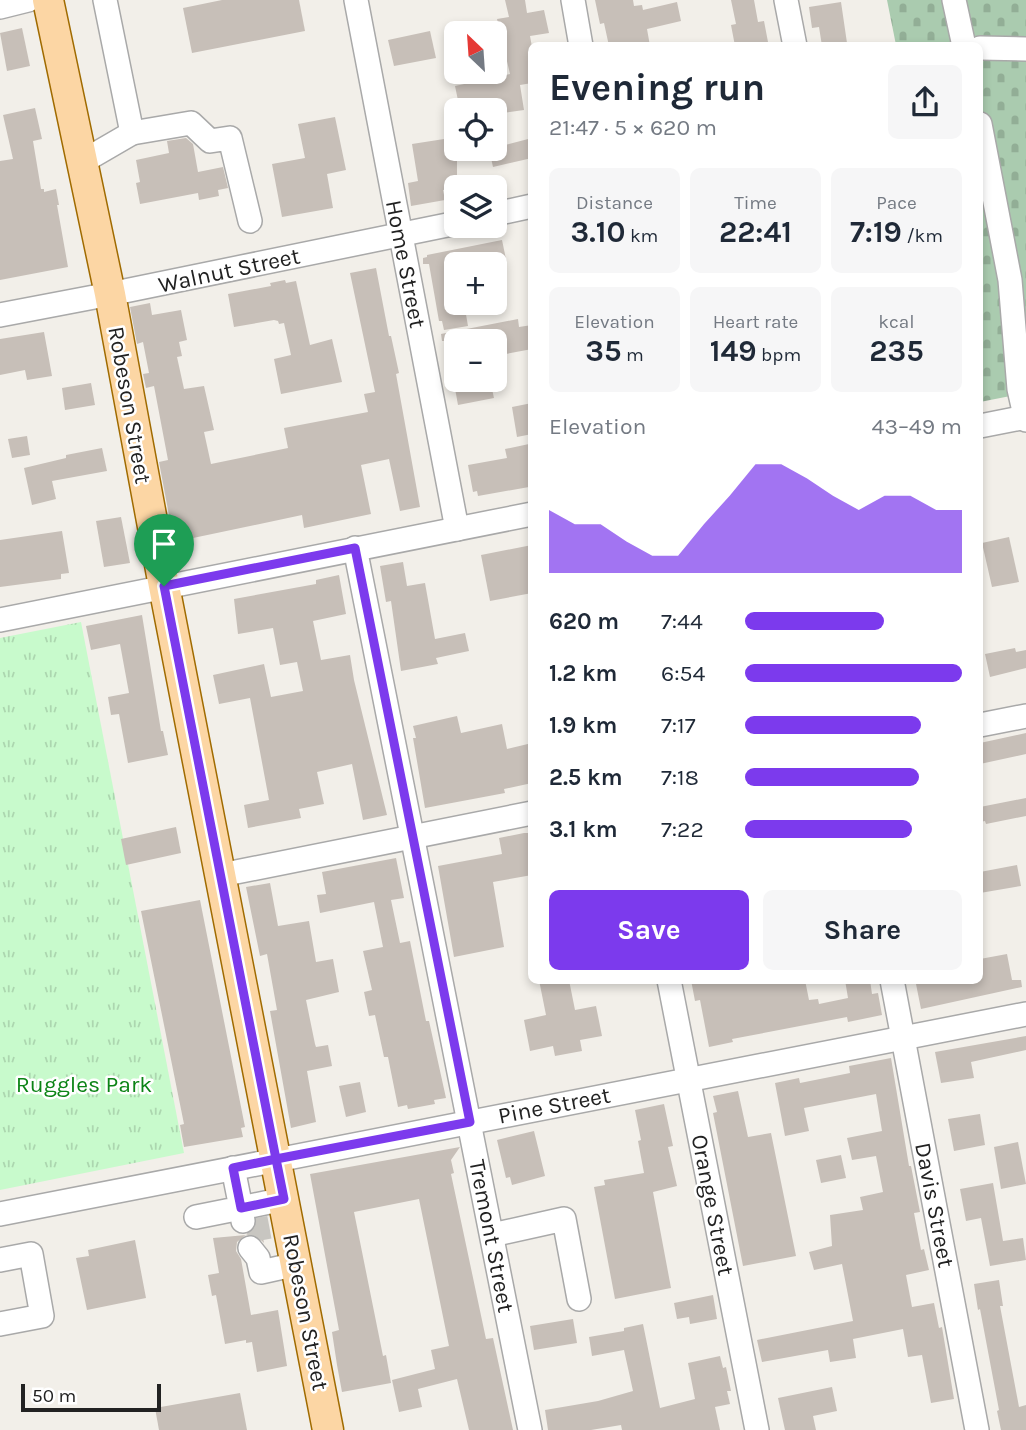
<!DOCTYPE html>
<meta charset="utf-8">
<style>
:root{--surface:#fff;--page:#f6f6f7;--text:#1f2937;--muted:#747a83;--accent:#7c3aed}
body{margin:0;font-family:Karla,sans-serif;background:var(--page);color:var(--text);height:100vh;display:flex;flex-direction:column;font-size:26px;white-space:nowrap}
*{box-sizing:border-box;margin:0}
p{font-size:23px;color:var(--muted)}
.icon{flex:none;width:38px;height:38px;fill:none;stroke:currentColor;stroke-width:2;stroke-linecap:round;stroke-linejoin:round}
.map{position:relative;flex:1;overflow:hidden}
.side{position:absolute;left:528px;top:42px;width:455px;height:942px;display:flex;flex-direction:column;background:var(--surface);border-radius:10px;box-shadow:0 4px 10px #0003}
.side>*{flex:none}
.needle{width:46px;rotate:335deg}
.fabs{position:absolute;left:444px;top:21px;display:grid;gap:14px}
.fabs a{display:grid;place-items:center;width:63px;height:63px;border-radius:10px;background:var(--surface);box-shadow:0 4px 10px #0003;font-size:35px}
.scale{position:absolute;left:21px;bottom:18px;width:140px;box-sizing:border-box;padding-left:7px;border:4px solid #222;border-top:0;font-size:19px;line-height:24px;white-space:nowrap;color:#222;-webkit-text-stroke:5px #fff;paint-order:stroke}
.pin{position:absolute;display:grid;place-items:center;width:60px;height:60px;color:#fff;margin:-72px -30px;border-radius:50% 50% 50% 0;rotate:-45deg;box-shadow:0 0 7px #0007}
.pin .icon{rotate:45deg}
.round{display:grid;place-items:center;flex:none;width:74px;height:74px;border-radius:10px;background:var(--page)}
.headline{display:flex;align-items:center;justify-content:space-between;height:119px;padding:0 21px}
h1{font-size:38px;font-weight:700;line-height:52px}
.figures{display:grid;grid-template-columns:repeat(3,1fr);gap:10px;height:119px;padding:7px 21px}
.figures div{display:grid;align-content:center;border-radius:10px;background:var(--page);text-align:center}
.figures b{font-size:30px;font-weight:700}
.figures small{font-size:19px;font-weight:400}
.figures p{font-size:19px}
.chart{height:196px;padding:14px 21px}
.chart p{display:flex;justify-content:space-between}
.chart svg{width:100%;height:126px;margin-top:7px;fill:var(--accent);opacity:.7}
.cta{display:flex;gap:14px;margin-top:auto;padding:14px 21px}
.cta a{flex:1;height:80px;border-radius:10px;background:var(--accent);color:#fff;font-size:28px;font-weight:700;line-height:80px;text-align:center}
.cta a+a{background:var(--page);color:var(--text)}
ul{padding:0 21px;list-style:none;font-size:23px}
li{display:grid;grid-template-columns:112px 84px 1fr;align-items:center;height:52px}
li i{height:18px;border-radius:9px;background:var(--accent)}
.map>svg:first-child{display:block}
</style>
<div class="map">
<svg width="1026" height="1430" viewBox="0 0 1026 1430">
<defs>
<pattern id="cemetery-stones" width="16" height="16" patternUnits="userSpaceOnUse" patternTransform="scale(1.75)"><rect width="16" height="16" fill="#aacbaf"/><path d="M2 7V4a2 2 0 0 1 4 0v3zM10 15v-3a2 2 0 0 1 4 0v3z" fill="#92ae96"/></pattern>
<pattern id="park-tufts" width="24" height="20" patternUnits="userSpaceOnUse" patternTransform="scale(1.75)"><rect width="24" height="20" fill="#c8facc"/><path d="M3 7l-1-3M5 7V3M7 7l1-3M15 17l-1-3M17 17v-4M19 17l1-3" fill="none" stroke="#acd6af"/></pattern>
</defs>
<rect width="100%" height="100%" fill="#f2efe9"/>
<!-- cemetery -->
<path fill="url(#cemetery-stones)" d="M 887,0 L 1026,0 L 1026,393 L 980,402 L 980,46 L 896,45 Z"/>
<!-- park -->
<path fill="url(#park-tufts)" d="M 81,622 L 184,1153 L 0,1190 L 0,638 Z"/>
<!-- building -->
<g fill="#c7bfb8">
<path d="M 222,0 L 299,0 L 305,31 L 192,53 L 183,8 Z"/>
<path d="M 505,0 L 525,0 L 527,13 L 544,10 L 549,33 L 530,36 L 532,47 L 532,83 L 520,85 L 524,110 L 495,114 L 495,110 L 460,110 L 455,86 L 510,74 L 497,19 L 509,17 Z"/>
<path d="M 595,0 L 633,0 L 634,6 L 642,5 L 643,10 L 677,2 L 681,21 L 647,29 L 650,46 L 609,46 L 604,23 L 600,24 Z"/>
<path d="M 731,0 L 754,0 L 758,22 L 764,21 L 768,42 L 763,43 L 763,46 L 735,46 L 731,25 L 736,24 Z"/>
<path d="M 841,2 L 847,43 L 844,43 L 845,46 L 822,46 L 819,27 L 812,28 L 809,7 Z"/>
<path d="M 22,28 L 30,66 L 7,71 L 0,33 Z"/>
<path d="M 430,31 L 436,58 L 394,66 L 388,40 Z"/>
<path d="M 35,108 L 42,139 L 33,141 L 41,189 L 44,189 L 44,192 L 56,189 L 59,205 L 57,205 L 68,267 L 0,280 L 0,161 L 13,159 L 3,115 Z"/>
<path d="M 335,117 L 346,170 L 327,174 L 333,208 L 282,217 L 272,164 L 305,158 L 298,124 Z"/>
<path d="M 457,137 L 457,188 L 443,190 L 445,200 L 411,206 L 408,183 L 418,181 L 412,144 Z"/>
<path d="M 186,138 L 193,144 L 198,172 L 223,167 L 228,188 L 218,190 L 219,196 L 199,200 L 198,193 L 140,204 L 136,183 L 140,182 L 136,160 L 169,153 L 167,141 Z"/>
<path d="M 532,138 L 532,158 L 493,167 L 489,149 Z"/>
<path d="M 502,240 L 507,264 L 457,264 L 457,303 L 464,303 L 468,326 L 444,330 L 442,321 L 439,321 L 429,264 L 423,264 L 423,258 L 427,257 L 427,255 Z"/>
<path d="M 376,268 L 389,336 L 391,336 L 399,373 L 396,374 L 420,507 L 400,511 L 389,459 L 361,465 L 371,514 L 304,528 L 302,515 L 174,542 L 159,462 L 168,460 L 154,386 L 146,388 L 143,374 L 149,373 L 143,342 L 137,344 L 130,307 L 150,303 L 152,315 L 181,310 L 187,340 L 179,342 L 182,356 L 177,357 L 184,389 L 204,386 L 214,430 L 204,432 L 211,464 L 288,448 L 284,428 L 368,412 L 364,394 L 375,392 L 350,273 Z"/>
<path d="M 285,280 L 286,283 L 296,281 L 310,345 L 332,339 L 342,382 L 281,394 L 274,359 L 291,355 L 284,323 L 279,324 L 278,321 L 274,320 L 234,327 L 228,294 L 271,286 L 270,283 Z"/>
<path d="M 518,319 L 519,327 L 532,325 L 532,349 L 495,356 L 495,341 L 442,341 L 441,334 Z"/>
<path d="M 44,332 L 52,376 L 27,380 L 25,370 L 0,375 L 0,339 Z"/>
<path d="M 468,380 L 490,380 L 494,398 L 458,405 L 454,383 Z"/>
<path d="M 91,383 L 95,405 L 65,410 L 62,388 Z"/>
<path d="M 532,403 L 532,434 L 517,437 L 512,407 Z"/>
<path d="M 27,436 L 30,455 L 12,458 L 8,439 Z"/>
<path d="M 529,444 L 532,456 L 532,484 L 528,485 L 529,487 L 478,496 L 477,491 L 473,492 L 468,465 L 507,458 L 505,449 Z"/>
<path d="M 102,448 L 107,471 L 52,481 L 56,499 L 32,505 L 24,468 L 66,458 L 66,455 Z"/>
<path d="M 121,517 L 130,563 L 104,567 L 96,521 Z"/>
<path d="M 62,531 L 69,573 L 61,574 L 61,579 L 0,587 L 0,540 Z"/>
<path d="M 1009,537 L 1019,582 L 992,587 L 982,543 Z"/>
<path d="M 532,545 L 532,593 L 490,601 L 481,555 Z"/>
<path d="M 403,562 L 407,586 L 425,583 L 435,639 L 465,633 L 469,651 L 436,658 L 438,664 L 401,671 L 391,601 L 386,602 L 380,566 Z"/>
<path d="M 339,575 L 346,614 L 313,621 L 321,660 L 350,655 L 354,680 L 387,815 L 363,820 L 352,764 L 317,772 L 324,804 L 299,809 L 301,818 L 248,828 L 244,805 L 269,800 L 250,698 L 219,704 L 213,675 L 264,664 L 271,697 L 303,691 L 297,662 L 280,665 L 273,628 L 238,634 L 234,599 L 316,584 L 316,580 Z"/>
<path d="M 142,615 L 161,731 L 163,731 L 168,755 L 128,763 L 119,714 L 111,715 L 108,697 L 129,693 L 120,644 L 91,650 L 86,626 Z"/>
<path d="M 1015,648 L 1016,652 L 1026,650 L 1026,668 L 990,677 L 985,654 Z"/>
<path d="M 457,716 L 461,733 L 502,724 L 507,749 L 532,743 L 532,783 L 504,789 L 505,793 L 425,808 L 413,738 L 416,738 L 413,726 Z"/>
<path d="M 1026,733 L 1026,754 L 980,764 L 980,743 Z"/>
<path d="M 1026,798 L 1026,816 L 986,824 L 985,821 L 980,822 L 980,807 Z"/>
<path d="M 176,827 L 181,853 L 126,865 L 121,839 Z"/>
<path d="M 524,833 L 532,833 L 532,875 L 493,882 L 504,947 L 454,957 L 438,866 L 502,854 L 499,838 Z"/>
<path d="M 396,858 L 404,898 L 391,900 L 400,943 L 410,941 L 426,1021 L 429,1021 L 446,1098 L 434,1100 L 435,1104 L 408,1109 L 407,1105 L 398,1107 L 388,1057 L 384,1057 L 375,1015 L 369,1016 L 364,992 L 372,990 L 363,951 L 383,947 L 374,902 L 320,913 L 317,895 L 326,894 L 322,872 Z"/>
<path d="M 1017,865 L 1021,886 L 980,893 L 980,872 Z"/>
<path d="M 270,883 L 278,926 L 309,921 L 316,962 L 333,959 L 339,992 L 306,1000 L 315,1044 L 316,1047 L 328,1045 L 332,1066 L 307,1071 L 316,1122 L 291,1128 L 270,1011 L 277,1010 L 267,954 L 260,956 L 246,887 Z"/>
<path d="M 200,900 L 245,1127 L 241,1128 L 243,1137 L 184,1147 L 180,1125 L 184,1124 L 141,911 Z"/>
<path d="M 1007,954 L 1012,980 L 1021,980 L 1022,987 L 921,1009 L 916,984 L 935,980 L 980,980 L 980,959 Z"/>
<path d="M 539,980 L 569,980 L 575,1010 L 596,1006 L 602,1036 L 580,1040 L 582,1051 L 555,1056 L 553,1046 L 530,1051 L 524,1020 L 546,1015 Z"/>
<path d="M 691,980 L 805,980 L 809,1000 L 818,999 L 819,1004 L 848,998 L 845,980 L 870,980 L 872,994 L 878,993 L 882,1015 L 848,1022 L 847,1017 L 732,1039 L 733,1042 L 709,1047 L 700,1000 L 695,1001 Z"/>
<path d="M 1026,1036 L 1026,1050 L 971,1062 L 974,1078 L 941,1083 L 935,1052 Z"/>
<path d="M 891,1058 L 909,1166 L 911,1166 L 920,1212 L 914,1213 L 921,1250 L 924,1249 L 929,1270 L 906,1275 L 912,1307 L 934,1303 L 939,1328 L 942,1327 L 954,1399 L 931,1403 L 922,1355 L 908,1357 L 903,1329 L 853,1339 L 856,1358 L 830,1362 L 828,1350 L 762,1362 L 757,1340 L 853,1321 L 842,1264 L 814,1270 L 809,1252 L 832,1246 L 830,1215 L 863,1210 L 860,1197 L 883,1192 L 876,1156 L 852,1160 L 847,1138 L 882,1131 L 876,1094 L 804,1108 L 809,1131 L 785,1136 L 775,1083 L 799,1078 L 800,1083 L 850,1073 L 849,1066 Z"/>
<path d="M 360,1082 L 366,1112 L 346,1117 L 339,1086 Z"/>
<path d="M 738,1091 L 748,1137 L 771,1133 L 796,1256 L 743,1266 L 713,1113 L 717,1112 L 713,1096 Z"/>
<path d="M 664,1104 L 673,1146 L 668,1147 L 677,1186 L 653,1192 L 671,1288 L 615,1299 L 594,1187 L 605,1185 L 604,1180 L 644,1173 L 638,1141 L 641,1140 L 635,1110 Z"/>
<path d="M 980,1114 L 985,1145 L 954,1151 L 948,1119 Z"/>
<path d="M 534,1131 L 545,1176 L 512,1185 L 510,1177 L 506,1178 L 497,1140 Z"/>
<path d="M 1018,1142 L 1026,1184 L 1001,1189 L 994,1147 Z"/>
<path d="M 460,1147 L 451,1160 L 454,1173 L 451,1174 L 486,1339 L 493,1338 L 513,1430 L 469,1430 L 457,1379 L 418,1389 L 422,1407 L 399,1412 L 392,1380 L 435,1369 L 431,1350 L 449,1346 L 419,1199 L 354,1212 L 383,1356 L 386,1355 L 391,1383 L 342,1392 L 337,1365 L 332,1332 L 339,1330 L 310,1174 Z"/>
<path d="M 841,1155 L 846,1178 L 821,1183 L 816,1160 Z"/>
<path d="M 993,1183 L 1003,1241 L 1023,1238 L 1026,1260 L 990,1266 L 981,1218 L 966,1221 L 960,1189 Z"/>
<path d="M 259,1218 L 264,1243 L 256,1235 L 247,1234 L 237,1242 L 236,1251 L 241,1259 L 251,1315 L 278,1310 L 287,1366 L 257,1372 L 252,1342 L 246,1343 L 246,1340 L 225,1344 L 216,1295 L 212,1296 L 208,1275 L 219,1273 L 213,1238 L 246,1235 L 252,1231 L 257,1219 Z"/>
<path d="M 135,1240 L 146,1298 L 87,1310 L 76,1258 L 89,1256 L 88,1250 Z"/>
<path d="M 999,1280 L 1003,1306 L 1000,1306 L 1019,1407 L 1026,1405 L 1026,1430 L 1001,1430 L 997,1411 L 999,1410 L 980,1309 L 978,1310 L 974,1284 Z"/>
<path d="M 713,1295 L 717,1319 L 690,1324 L 689,1317 L 677,1319 L 674,1303 Z"/>
<path d="M 573,1319 L 577,1343 L 534,1350 L 530,1326 Z"/>
<path d="M 643,1324 L 660,1408 L 695,1399 L 688,1363 L 720,1356 L 723,1368 L 726,1367 L 731,1391 L 727,1391 L 730,1404 L 715,1407 L 720,1430 L 622,1430 L 621,1425 L 591,1430 L 548,1430 L 545,1410 L 598,1401 L 633,1391 L 624,1350 L 592,1356 L 589,1337 L 624,1331 L 624,1328 Z"/>
<path d="M 832,1387 L 837,1411 L 813,1416 L 816,1430 L 785,1430 L 778,1398 Z"/>
<path d="M 240,1393 L 247,1430 L 159,1430 L 155,1408 Z"/>
</g>
<g fill="none" stroke-linecap="round" stroke-linejoin="round">
<!-- minor-tunnel -->
<path stroke="#c8c6c1" stroke-width="23" stroke-dasharray="23 11" stroke-linecap="butt" d="M 256,1218 L 261,1245"/>
<defs>
<g id="minor">
<path d="M 356,0 L 457,529"/>
<path d="M 573,0 L 581,46"/>
<path d="M 786,0 L 795,46"/>
<path d="M 954,0 L 964,46"/>
<path d="M 0,7 L 28,0"/>
<path d="M 980,48 L 1026,49"/>
<path d="M 980,124 L 1010,280 L 1019,389 L 1026,420"/>
<path d="M 132,133 L 191,123 L 210,141 L 230,138 L 250,221"/>
<path d="M 82,162 L 132,133 L 105,0"/>
<path d="M 495,214 L 532,206"/>
<path d="M 0,315 L 110,294 L 457,223"/>
<path d="M 980,426 L 1026,417"/>
<path d="M 355,548 L 530,1430"/>
<path d="M 0,620 L 532,514"/>
<path d="M 980,725 L 1026,716"/>
<path d="M 221,875 L 532,813"/>
<path d="M 669,980 L 757,1430"/>
<path d="M 892,980 L 977,1430"/>
<path d="M 0,1214 L 1026,1014"/>
<path d="M 196,1217 L 241,1208 L 233,1168"/>
<path d="M 243,1221 L 241,1208 L 284,1199"/>
<path d="M 492,1235 L 564,1219 L 579,1299"/>
<path d="M 250,1248 L 258,1258 L 261,1272 L 297,1264"/>
<path d="M 0,1260 L 31,1254 L 42,1316 L 0,1324"/>
</g>
<path id="major" d="M 48,0 L 110,294 L 164,586 L 328,1430"/>
</defs>
<!-- minor casing -->
<use href="#minor" stroke="#a9a9a9" stroke-width="26"/>
<!-- major casing -->
<use href="#major" stroke="#a06b00" stroke-width="33"/>
<!-- minor -->
<use href="#minor" stroke="#fff" stroke-width="23"/>
<!-- major -->
<use href="#major" stroke="#fcd6a4" stroke-width="30"/>
</g>
<g fill="none" stroke-linecap="round" stroke-linejoin="round">
<defs>
<path id="route" d="M 164,586 L 276,1159 L 233,1168 L 241,1208 L 284,1199 L 276,1159 L 470,1122 L 355,548 L 164,586"/>
</defs>
<!-- route casing -->
<use href="#route" stroke="#fff" stroke-width="14"/>
<!-- route -->
<use href="#route" stroke="#7c3aed" stroke-width="9"/>
</g>
<g text-anchor="middle" stroke-width="5" stroke-linejoin="round" paint-order="stroke">
<!-- street labels -->
<g font-size="23" fill="#222" stroke="#fff">
<text transform="translate(406 264) rotate(79)" y="8">Home Street</text>
<text transform="translate(229 270) rotate(-12)" y="8">Walnut Street</text>
<text transform="translate(130 405) rotate(80)" y="8">Robeson Street</text>
<text transform="translate(554 1105) rotate(-11)" y="8">Pine Street</text>
<text transform="translate(713 1205) rotate(79)" y="8">Orange Street</text>
<text transform="translate(935 1205) rotate(79)" y="8">Davis Street</text>
<text transform="translate(492 1236) rotate(79)" y="8">Tremont Street</text>
<text transform="translate(306 1312) rotate(79)" y="8">Robeson Street</text>
</g>
<!-- park labels -->
<g font-size="23" fill="#0c8416" stroke="#fff">
<text x="84" y="1092">Ruggles Park</text>
</g>
</g>
</svg>
<div class="fabs">
<a><svg class="needle" viewBox="-14 -14 28 28"><path d="M0-13l5 13h-10z" fill="#e53935"/><path d="M0 13l5-13h-10z" fill="#747a83"/></svg></a>
<a><svg class="icon" aria-label="locate" viewBox="0 0 24 24"><circle cx="12" cy="12" r="6"/><path d="M12 2v4M12 18v4M2 12h4M18 12h4"/></svg></a>
<a><svg class="icon" aria-label="layers" viewBox="0 0 24 24"><path d="M12 4l9 5-9 5-9-5zM3 14l9 5 9-5"/></svg></a>
<a>+</a>
<a>−</a>
</div>
<div class="scale">50 m</div>
<div class="pin" style="left:164px;top:586px;background:#1e9e55"><svg class="icon" aria-label="arrive" viewBox="0 0 24 24"><path d="M6 21V4h12l-3 4 3 4H6"/></svg></div>
<section class="side">
<div class="headline"><div><h1>Evening run</h1><p>21:47 · 5 × 620 m</p></div><a class="round"><svg class="icon" aria-label="share" viewBox="0 0 24 24"><path d="M12 15V3M7 8l5-5 5 5M5 13v7h14v-7"/></svg></a></div>
<div class="figures">
<div><p>Distance</p><b>3.10<small> km</small></b></div>
<div><p>Time</p><b>22:41</b></div>
<div><p>Pace</p><b>7:19<small> /km</small></b></div>
</div>
<div class="figures">
<div><p>Elevation</p><b>35<small> m</small></b></div>
<div><p>Heart rate</p><b>149<small> bpm</small></b></div>
<div><p>kcal</p><b>235</b></div>
</div>
<div class="chart"><p><span>Elevation</span>43–49 m</p>
<svg viewBox="0 0 160 44" preserveAspectRatio="none"><path d="M0 44V22L10 27L20 27L30 33L40 38L50 38L60 27L70 17L80 6L90 6L100 11L110 17L120 22L130 17L140 17L150 22L160 22V44z"/></svg>
</div>
<ul>
<li><b>620 m</b>7:44<i style="width:64%"></i></li>
<li><b>1.2 km</b>6:54<i style="width:100%"></i></li>
<li><b>1.9 km</b>7:17<i style="width:81%"></i></li>
<li><b>2.5 km</b>7:18<i style="width:80%"></i></li>
<li><b>3.1 km</b>7:22<i style="width:77%"></i></li>
</ul>
<div class="cta"><a>Save</a><a>Share</a></div>
</section>
</div>
